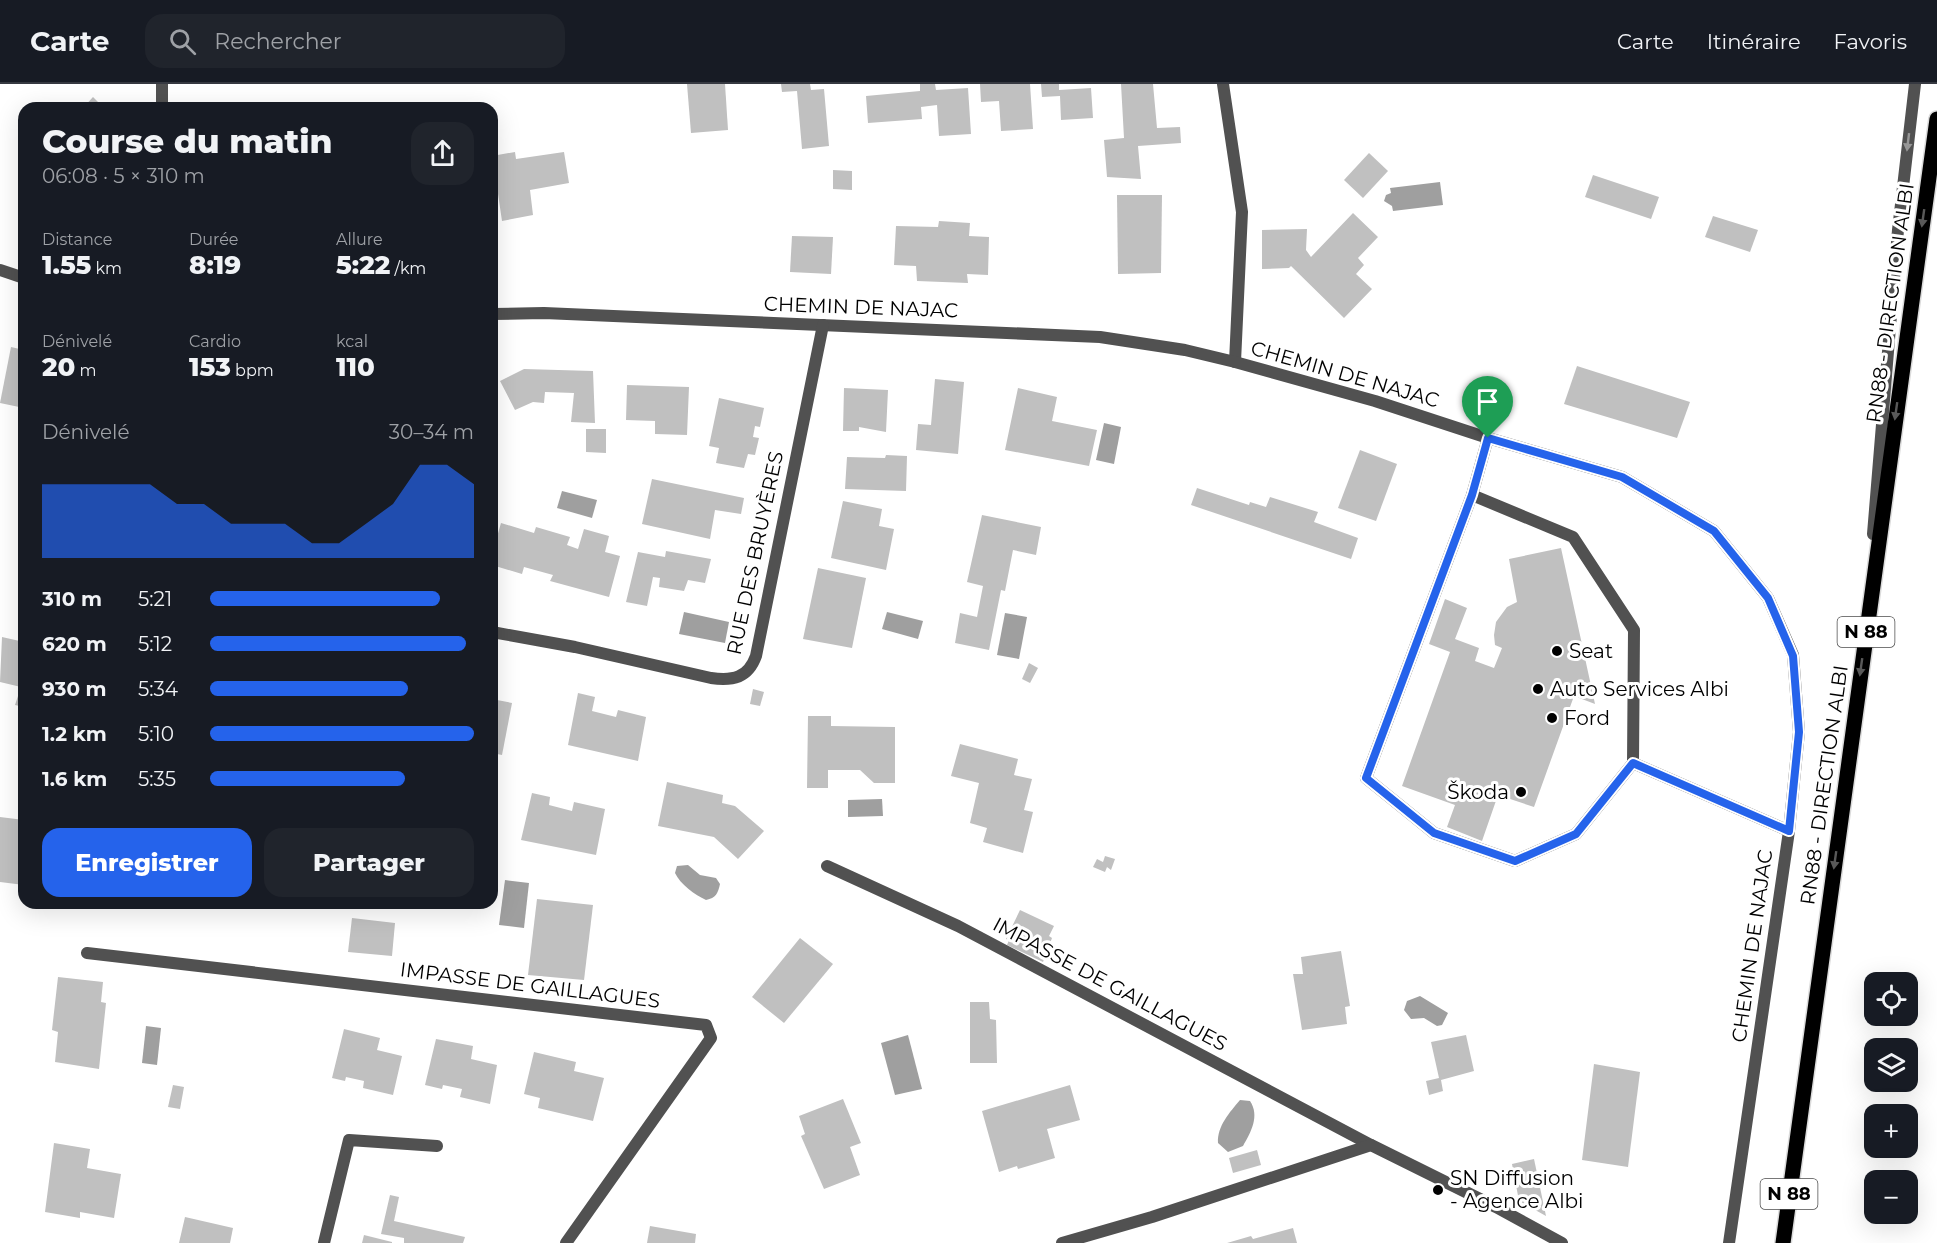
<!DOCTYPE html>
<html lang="fr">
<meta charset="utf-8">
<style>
:root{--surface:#171b24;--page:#20242c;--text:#f1f3f6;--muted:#9ea1a6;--line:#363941;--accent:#2563eb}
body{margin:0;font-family:Montserrat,sans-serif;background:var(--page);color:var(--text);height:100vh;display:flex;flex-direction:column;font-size:22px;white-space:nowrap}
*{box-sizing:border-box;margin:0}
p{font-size:20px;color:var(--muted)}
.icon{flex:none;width:33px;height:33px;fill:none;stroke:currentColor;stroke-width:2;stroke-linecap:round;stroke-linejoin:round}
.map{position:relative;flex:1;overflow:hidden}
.drawer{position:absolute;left:18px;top:18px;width:480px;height:807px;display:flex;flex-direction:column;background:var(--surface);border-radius:18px;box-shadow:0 6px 24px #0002}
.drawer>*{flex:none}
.controls{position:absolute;left:1864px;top:888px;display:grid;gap:12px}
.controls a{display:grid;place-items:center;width:54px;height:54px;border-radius:12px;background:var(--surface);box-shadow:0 6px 24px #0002;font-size:30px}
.pin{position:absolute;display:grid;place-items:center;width:51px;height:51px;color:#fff;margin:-62px -26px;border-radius:50% 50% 50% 0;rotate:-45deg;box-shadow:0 0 6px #0007}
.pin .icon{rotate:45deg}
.round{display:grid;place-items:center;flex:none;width:63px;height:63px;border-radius:18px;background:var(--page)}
.overview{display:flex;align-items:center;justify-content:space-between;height:102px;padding:0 24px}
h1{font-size:33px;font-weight:800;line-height:45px}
.metrics{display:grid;grid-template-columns:repeat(3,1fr);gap:9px;height:102px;padding:6px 24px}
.metrics div{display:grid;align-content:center}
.metrics b{font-size:26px;font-weight:800}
.metrics small{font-size:16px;font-weight:400}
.metrics p{font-size:16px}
.chart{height:168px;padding:12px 24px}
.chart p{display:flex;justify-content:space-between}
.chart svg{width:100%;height:108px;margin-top:6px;fill:var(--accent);opacity:.7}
.button{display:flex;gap:12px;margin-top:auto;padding:12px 24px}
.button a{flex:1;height:69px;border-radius:18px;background:var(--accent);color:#fff;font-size:24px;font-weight:800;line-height:69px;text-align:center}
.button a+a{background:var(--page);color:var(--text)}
ul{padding:0 24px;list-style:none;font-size:20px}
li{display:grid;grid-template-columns:96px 72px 1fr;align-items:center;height:45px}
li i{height:15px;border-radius:8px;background:var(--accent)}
header{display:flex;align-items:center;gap:36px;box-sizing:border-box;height:84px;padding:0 30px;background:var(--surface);border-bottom:2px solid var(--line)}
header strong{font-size:28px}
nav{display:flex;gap:33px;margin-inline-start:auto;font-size:21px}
.search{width:420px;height:54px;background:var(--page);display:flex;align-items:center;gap:15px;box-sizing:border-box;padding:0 21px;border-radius:18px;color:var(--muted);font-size:22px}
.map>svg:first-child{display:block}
</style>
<header>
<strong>Carte</strong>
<div class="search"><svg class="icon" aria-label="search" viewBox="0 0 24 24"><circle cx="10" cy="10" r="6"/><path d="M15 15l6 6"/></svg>Rechercher</div>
<nav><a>Carte</a><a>Itinéraire</a><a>Favoris</a></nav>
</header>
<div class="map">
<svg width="1937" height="1159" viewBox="0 0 1937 1159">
<rect width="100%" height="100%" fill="#fff"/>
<!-- water -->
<g fill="#9f9f9f">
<path d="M 1440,98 L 1443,121 L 1393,127 L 1392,122 L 1384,117 L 1386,111 L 1391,109 L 1390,104 Z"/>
<path d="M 1104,339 L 1121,343 L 1114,380 L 1096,376 Z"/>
<path d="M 562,407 L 597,416 L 592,434 L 557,424 Z"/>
<path d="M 684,528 L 729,538 L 725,559 L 679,550 Z"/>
<path d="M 887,528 L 923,537 L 918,555 L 882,545 Z"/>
<path d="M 1005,529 L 1027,533 L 1019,575 L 997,571 Z"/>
<path d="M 882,715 L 883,732 L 848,733 L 848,716 Z"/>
<path d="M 688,781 L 700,791 L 716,794 L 720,800 C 718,809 716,814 706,816 C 695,811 680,800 675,789 L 677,782 Z"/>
<path d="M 505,796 L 529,799 L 524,844 L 499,841 Z"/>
<path d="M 1420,912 L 1448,929 L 1442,941 L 1437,942 L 1424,934 L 1411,935 L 1404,926 L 1407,917 Z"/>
<path d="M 146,942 L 161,944 L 157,981 L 142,979 Z"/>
<path d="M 908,951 L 922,1005 L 895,1011 L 881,959 Z"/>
<path d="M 1240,1016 L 1250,1017 C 1260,1032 1251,1048 1243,1062 L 1228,1068 L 1218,1059 C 1217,1042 1230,1028 1240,1016 Z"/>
</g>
<!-- building -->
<g fill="#c0c0c0">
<path d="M 687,0 L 725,0 L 728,46 L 691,49 Z"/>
<path d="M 781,0 L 810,0 L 811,6 L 824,5 L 829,62 L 802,65 L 797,7 L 782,8 Z"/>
<path d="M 920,0 L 935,0 L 936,6 L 968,4 L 971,50 L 939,52 L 937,21 L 921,23 L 922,35 L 868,39 L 866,12 L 920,7 Z"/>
<path d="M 980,0 L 1030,0 L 1033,45 L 1001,47 L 999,17 L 981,18 Z"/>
<path d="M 1041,0 L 1059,0 L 1059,6 L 1091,4 L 1093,34 L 1061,36 L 1060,12 L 1042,13 Z"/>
<path d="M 1121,0 L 1153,0 L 1157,44 L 1180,43 L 1181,59 L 1138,62 L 1141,95 L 1107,93 L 1104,56 L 1124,54 Z"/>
<path d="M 93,13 L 104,24 L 83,24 Z"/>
<path d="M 515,68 L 516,75 L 564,68 L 569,99 L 530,106 L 533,131 L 502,137 L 497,103 L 492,103 L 492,72 Z"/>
<path d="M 1369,69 L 1388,87 L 1363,114 L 1344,96 Z"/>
<path d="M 833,86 L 852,87 L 852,106 L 833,105 Z"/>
<path d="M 1593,91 L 1659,113 L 1651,135 L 1585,113 Z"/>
<path d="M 1117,111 L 1162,111 L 1161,189 L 1118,190 Z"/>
<path d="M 1353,129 L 1378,153 L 1358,174 L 1364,181 L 1356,190 L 1372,205 L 1344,234 L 1291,182 L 1289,184 L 1262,185 L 1262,146 L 1307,145 L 1306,166 L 1311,173 Z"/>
<path d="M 1713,132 L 1758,146 L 1750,168 L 1705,153 Z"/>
<path d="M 939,137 L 970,139 L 969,152 L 989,153 L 988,191 L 967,190 L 968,199 L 917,197 L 916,182 L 894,181 L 896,142 L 938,143 Z"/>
<path d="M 792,152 L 833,153 L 831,190 L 790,188 Z"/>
<path d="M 11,263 L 24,266 L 24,324 L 0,319 Z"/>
<path d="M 1577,282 L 1690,318 L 1677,354 L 1564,320 Z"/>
<path d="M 524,285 L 593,287 L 595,339 L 571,338 L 574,309 L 545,308 L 544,319 L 533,318 L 515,326 L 500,297 Z"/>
<path d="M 935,295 L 964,298 L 958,370 L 916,366 L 918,340 L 931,341 Z"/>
<path d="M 627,301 L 689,303 L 687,351 L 655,350 L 655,337 L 626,336 Z"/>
<path d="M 844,304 L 888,306 L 886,348 L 859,343 L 859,347 L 843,347 Z"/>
<path d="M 1018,304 L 1057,313 L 1052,337 L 1097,346 L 1089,382 L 1005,366 Z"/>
<path d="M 719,314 L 764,324 L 760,343 L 755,342 L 753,353 L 759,354 L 755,371 L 748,370 L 744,384 L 716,379 L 719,364 L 709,362 Z"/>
<path d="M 586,345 L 606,345 L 606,369 L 586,368 Z"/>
<path d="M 1360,366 L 1397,380 L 1376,437 L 1338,424 Z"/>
<path d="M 886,371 L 907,372 L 906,407 L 845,405 L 847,373 L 885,374 Z"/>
<path d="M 652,395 L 744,414 L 741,430 L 715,426 L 710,455 L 642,440 Z"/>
<path d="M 1197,404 L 1249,421 L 1250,418 L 1266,423 L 1270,413 L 1318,428 L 1314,438 L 1358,454 L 1351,475 L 1191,421 Z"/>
<path d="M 843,417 L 882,425 L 879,442 L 894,445 L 886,486 L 831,474 Z"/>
<path d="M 982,431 L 1041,443 L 1036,471 L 1013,466 L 1005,507 L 1001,506 L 989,566 L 955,559 L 960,529 L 977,533 L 983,502 L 967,498 Z"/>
<path d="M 501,439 L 534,449 L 536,443 L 570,453 L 567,461 L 578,465 L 584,445 L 609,452 L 605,468 L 620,472 L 609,513 L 550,497 L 553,491 L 524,483 L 522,490 L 492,481 L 492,470 Z"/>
<path d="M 1561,464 L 1595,620 L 1574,612 L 1534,723 L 1498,711 L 1482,757 L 1447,743 L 1455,721 L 1402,702 L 1450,568 L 1429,560 L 1445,515 L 1467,524 L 1455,555 L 1479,564 L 1475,577 L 1494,584 L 1502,564 L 1495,561 L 1494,551 L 1496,538 L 1507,523 L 1517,518 L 1509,475 Z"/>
<path d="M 666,467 L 711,475 L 705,499 L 688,496 L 684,507 L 659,503 L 660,494 L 653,493 L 647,522 L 626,518 L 638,468 L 665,473 Z"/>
<path d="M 818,484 L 866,494 L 852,564 L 803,555 Z"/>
<path d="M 2,553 L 24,558 L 24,623 L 15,621 L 21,603 L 0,598 Z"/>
<path d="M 1029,579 L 1038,584 L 1030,599 L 1022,595 Z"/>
<path d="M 753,605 L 764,608 L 760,622 L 750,620 Z"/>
<path d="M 578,609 L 595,613 L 592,627 L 616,633 L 618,626 L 646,633 L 638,677 L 568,661 Z"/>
<path d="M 492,615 L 512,619 L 502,671 L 492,669 Z"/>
<path d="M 808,632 L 831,632 L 831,642 L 895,643 L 895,699 L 874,699 L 860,686 L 828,686 L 828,704 L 807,704 Z"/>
<path d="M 960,660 L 1018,675 L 1014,691 L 1032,695 L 1024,726 L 1033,728 L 1023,769 L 983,758 L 987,744 L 970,739 L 979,699 L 951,692 Z"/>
<path d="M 667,698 L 723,711 L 722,719 L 735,722 L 764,747 L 738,775 L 714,753 L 658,742 Z"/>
<path d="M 532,709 L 550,713 L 549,721 L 572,727 L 574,718 L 605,725 L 596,771 L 521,756 Z"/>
<path d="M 0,733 L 24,736 L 24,801 L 0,798 Z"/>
<path d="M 1105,772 L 1115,775 L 1111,786 L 1107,783 L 1105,788 L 1093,783 L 1097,775 L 1103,778 Z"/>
<path d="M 537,815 L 593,821 L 584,896 L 528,891 Z"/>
<path d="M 1020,826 L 1054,842 L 1049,852 L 1052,854 L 1043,878 L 1007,861 L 1009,856 L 1006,855 Z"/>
<path d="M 352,834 L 395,839 L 392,872 L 348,868 Z"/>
<path d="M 800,854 L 833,880 L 784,939 L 752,913 Z"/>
<path d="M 1341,867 L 1350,922 L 1345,923 L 1347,940 L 1302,946 L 1293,890 L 1303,890 L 1301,873 Z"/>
<path d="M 58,893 L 103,898 L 101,918 L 106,919 L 99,985 L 55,978 L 58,948 L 52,946 Z"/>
<path d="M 970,918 L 989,918 L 990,935 L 996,936 L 997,979 L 970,979 Z"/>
<path d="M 344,945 L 380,954 L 377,966 L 402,972 L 393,1011 L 363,1004 L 364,997 L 346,993 L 345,997 L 332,994 Z"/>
<path d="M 1466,951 L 1474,987 L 1441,996 L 1443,1007 L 1429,1011 L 1426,997 L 1439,994 L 1431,958 Z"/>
<path d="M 436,955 L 473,962 L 471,975 L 497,981 L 490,1020 L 460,1013 L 462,1005 L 443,1001 L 442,1005 L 425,1001 Z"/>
<path d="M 534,968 L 576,978 L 574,987 L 604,994 L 593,1037 L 538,1024 L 540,1014 L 524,1010 Z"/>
<path d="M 1594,980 L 1640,988 L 1628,1083 L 1582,1076 Z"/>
<path d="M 173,1001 L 184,1003 L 180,1025 L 168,1023 Z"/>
<path d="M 1070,1001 L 1080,1036 L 1047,1045 L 1055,1074 L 1018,1085 L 1017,1082 L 999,1088 L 982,1027 Z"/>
<path d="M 843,1015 L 861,1059 L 850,1063 L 860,1091 L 824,1105 L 801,1052 L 805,1050 L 799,1032 Z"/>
<path d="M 54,1059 L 90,1065 L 87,1084 L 121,1090 L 114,1134 L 80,1128 L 80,1134 L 45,1128 Z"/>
<path d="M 1257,1066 L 1261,1081 L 1233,1089 L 1229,1074 Z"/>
<path d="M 1534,1075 L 1546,1132 L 1519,1117 L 1512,1080 Z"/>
<path d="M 390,1111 L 399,1113 L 394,1137 L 465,1153 L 463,1159 L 404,1159 L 404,1154 L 381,1150 Z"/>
<path d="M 185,1133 L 233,1144 L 230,1159 L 179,1159 Z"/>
<path d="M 650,1142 L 696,1150 L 695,1159 L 647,1159 Z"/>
<path d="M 1293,1144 L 1297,1159 L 1227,1159 L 1251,1152 L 1253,1155 Z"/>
<path d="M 364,1151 L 392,1158 L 392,1159 L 362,1159 Z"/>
</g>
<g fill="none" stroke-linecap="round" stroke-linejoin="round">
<defs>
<path id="primary" d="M 1783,1159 L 1937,35"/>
</defs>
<!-- primary casing -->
<use href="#primary" stroke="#dbdbdb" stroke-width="18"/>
<!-- service -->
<g stroke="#515151" stroke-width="12">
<path d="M 1488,354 L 1472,411 L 1573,453 L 1634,546 L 1633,679 L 1789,747"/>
<path d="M 1472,411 L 1366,694 L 1434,749 L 1515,777 L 1576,750 L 1633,679"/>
<path d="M 1873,450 L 1898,146 L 1915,0"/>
<path d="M 87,869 L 706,941 L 711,954 L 566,1159"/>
</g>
<!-- minor -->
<g stroke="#515151" stroke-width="12">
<path d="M 162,0 L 162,24"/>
<path d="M 1223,0 L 1242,128 L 1235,278"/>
<path d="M 0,186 L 24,194"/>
<path d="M 492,230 L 544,229 L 1100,253 L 1185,266 L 1235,278 L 1375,317 L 1488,354 L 1622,393 L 1714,447 L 1768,514 L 1793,571 L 1799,648 L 1789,747 L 1729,1159"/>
<path d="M 492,548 L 575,563 L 711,594 C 733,597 748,594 756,572 L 823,241"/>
<path d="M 827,782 L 958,842 L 1371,1061"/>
<path d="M 324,1159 L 349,1056 L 437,1062"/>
<path d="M 1062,1159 L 1152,1133 L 1371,1061 L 1496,1123 L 1562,1159"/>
</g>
<!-- primary -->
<use href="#primary" stroke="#000" stroke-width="15"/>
</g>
<!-- one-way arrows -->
<defs><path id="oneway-solid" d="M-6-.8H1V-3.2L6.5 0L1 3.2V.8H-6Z" transform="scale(1.5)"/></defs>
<use fill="#979797" href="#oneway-solid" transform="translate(1908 58) rotate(97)"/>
<g fill="#595959">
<use href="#oneway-solid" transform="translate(1923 134) rotate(98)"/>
<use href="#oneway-solid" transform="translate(1896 327) rotate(98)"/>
<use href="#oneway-solid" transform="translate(1861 583) rotate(98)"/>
<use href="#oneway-solid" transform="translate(1835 776) rotate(98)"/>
</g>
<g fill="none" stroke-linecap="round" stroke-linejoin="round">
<defs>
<path id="route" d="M 1488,354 L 1622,393 L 1714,447 L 1768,514 L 1793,572 L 1799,648 L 1789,747 L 1633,679 L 1576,750 L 1515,777 L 1434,749 L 1366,694 L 1472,411 Z"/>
</defs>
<!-- route casing -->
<use href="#route" stroke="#fff" stroke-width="12"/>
<!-- route -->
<use href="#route" stroke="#2563eb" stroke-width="8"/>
</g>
<!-- markers -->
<g fill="#000" stroke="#fff" stroke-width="2">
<circle cx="1557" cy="567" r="6"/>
<circle cx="1538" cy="605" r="6"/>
<circle cx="1552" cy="634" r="6"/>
<circle cx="1521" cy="708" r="6"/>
<circle cx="1438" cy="1106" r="6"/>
</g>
<g text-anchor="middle" stroke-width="6" stroke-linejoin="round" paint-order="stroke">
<!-- shield labels -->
<g fill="#fff" stroke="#4c4c4c" stroke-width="1.5">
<rect x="1837.5" y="533" width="57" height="30" rx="4.5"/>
<rect x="1760.5" y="1095" width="57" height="30" rx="4.5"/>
</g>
<g font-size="18" font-weight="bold" fill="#000">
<text x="1866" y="554">N 88</text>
<text x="1789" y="1116">N 88</text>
</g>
<!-- street labels -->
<g font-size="20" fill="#000" stroke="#fff">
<text transform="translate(1890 219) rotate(-82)" y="7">RN88 - DIRECTION ALBI</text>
<text transform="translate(861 223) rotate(2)" y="7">CHEMIN DE NAJAC</text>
<text transform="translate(1345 290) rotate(16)" y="7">CHEMIN DE NAJAC</text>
<text transform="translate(755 469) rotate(-78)" y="7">RUE DES BRUYÈRES</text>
<text transform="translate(1824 701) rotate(-82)" y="7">RN88 - DIRECTION ALBI</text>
<text transform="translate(1752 862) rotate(-82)" y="7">CHEMIN DE NAJAC</text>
<text transform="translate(1110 900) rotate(28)" y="7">IMPASSE DE GAILLAGUES</text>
<text transform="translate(530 901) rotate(7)" y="7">IMPASSE DE GAILLAGUES</text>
</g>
<!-- poi labels -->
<g font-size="20" fill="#000" stroke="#fff" text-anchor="start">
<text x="1569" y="574">Seat</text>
<text x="1550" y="612">Auto Services Albi</text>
<text x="1564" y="641">Ford</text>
<text x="1509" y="715" text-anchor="end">Škoda</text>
<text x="1450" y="1101">SN Diffusion<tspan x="1450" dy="23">- Agence Albi</tspan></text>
</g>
</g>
</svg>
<div class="controls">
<a><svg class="icon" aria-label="locate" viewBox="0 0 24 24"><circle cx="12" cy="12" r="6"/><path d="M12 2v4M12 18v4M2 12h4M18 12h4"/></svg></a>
<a><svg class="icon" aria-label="layers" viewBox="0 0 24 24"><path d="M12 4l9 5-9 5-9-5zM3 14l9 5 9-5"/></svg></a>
<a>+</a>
<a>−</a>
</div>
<div class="pin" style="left:1488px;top:354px;background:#1e9e55"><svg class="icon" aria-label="arrive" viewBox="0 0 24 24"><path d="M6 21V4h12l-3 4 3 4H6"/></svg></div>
<section class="drawer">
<div class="overview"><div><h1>Course du matin</h1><p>06:08 · 5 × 310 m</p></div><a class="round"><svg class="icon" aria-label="share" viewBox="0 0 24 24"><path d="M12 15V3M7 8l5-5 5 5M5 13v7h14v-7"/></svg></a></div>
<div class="metrics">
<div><p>Distance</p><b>1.55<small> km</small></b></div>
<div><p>Durée</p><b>8:19</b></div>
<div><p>Allure</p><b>5:22<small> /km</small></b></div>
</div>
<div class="metrics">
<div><p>Dénivelé</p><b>20<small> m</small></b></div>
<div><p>Cardio</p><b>153<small> bpm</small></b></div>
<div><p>kcal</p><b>110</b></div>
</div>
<div class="chart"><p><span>Dénivelé</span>30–34 m</p>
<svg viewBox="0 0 160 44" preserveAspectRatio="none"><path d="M0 44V14L10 14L20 14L30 14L40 14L50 22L60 22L70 30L80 30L90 30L100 38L110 38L120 30L130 22L140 6L150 6L160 14V44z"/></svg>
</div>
<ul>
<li><b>310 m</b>5:21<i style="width:87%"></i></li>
<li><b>620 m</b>5:12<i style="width:97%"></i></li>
<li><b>930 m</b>5:34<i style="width:75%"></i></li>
<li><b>1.2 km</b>5:10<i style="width:100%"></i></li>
<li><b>1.6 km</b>5:35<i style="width:74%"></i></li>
</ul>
<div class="button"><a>Enregistrer</a><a>Partager</a></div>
</section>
</div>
